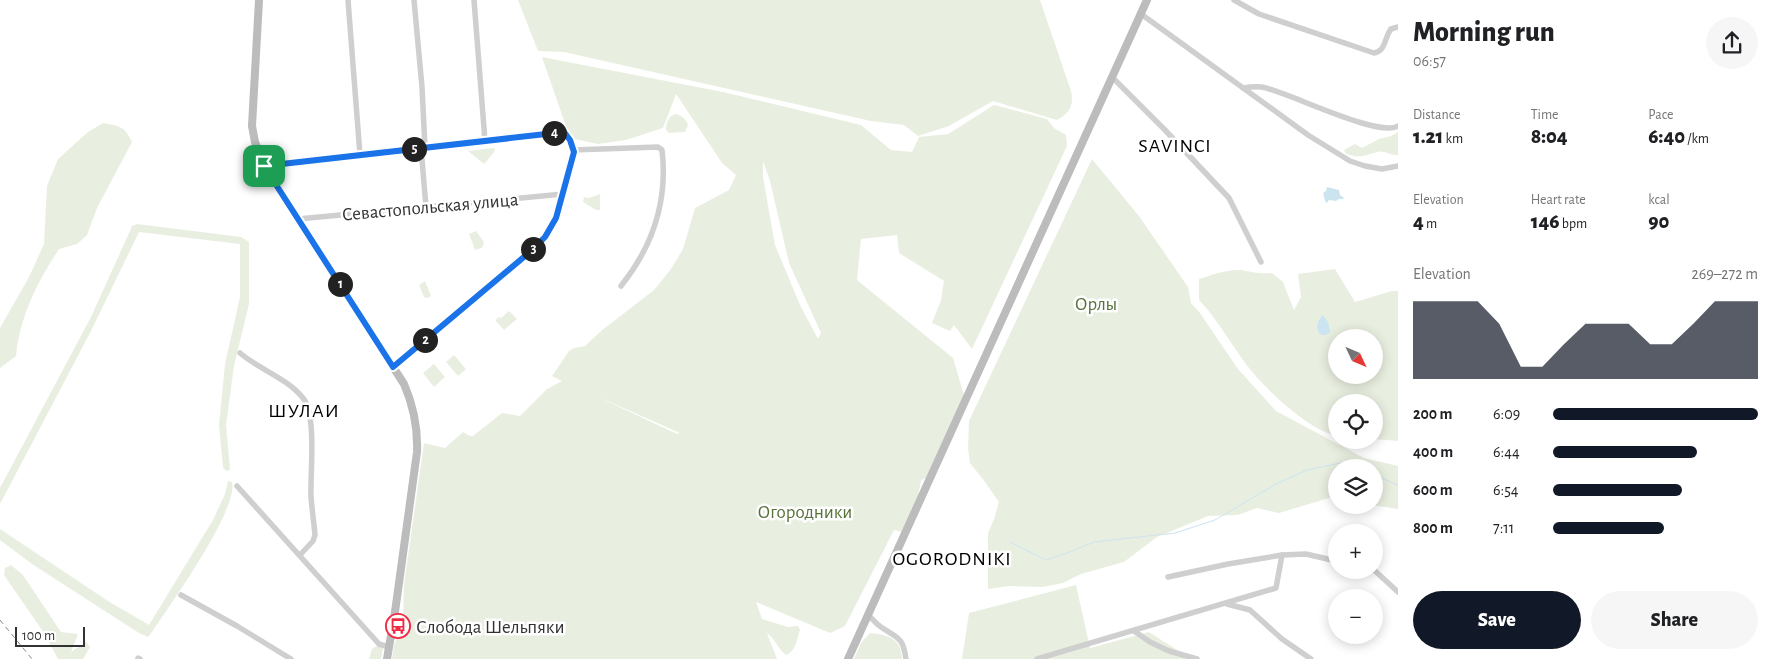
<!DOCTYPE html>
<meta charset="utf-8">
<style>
:root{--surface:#fff;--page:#f6f6f6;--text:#202124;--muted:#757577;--accent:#111827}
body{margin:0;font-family:"Alegreya Sans",sans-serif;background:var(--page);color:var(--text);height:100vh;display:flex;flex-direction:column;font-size:19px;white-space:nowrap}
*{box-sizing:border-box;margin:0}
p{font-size:16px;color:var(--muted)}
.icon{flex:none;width:28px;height:28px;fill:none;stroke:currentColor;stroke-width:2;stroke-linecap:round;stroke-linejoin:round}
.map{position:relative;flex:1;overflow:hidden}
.details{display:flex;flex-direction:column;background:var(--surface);width:375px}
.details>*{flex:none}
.needle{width:32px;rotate:134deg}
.buttons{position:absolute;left:1328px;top:329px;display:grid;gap:10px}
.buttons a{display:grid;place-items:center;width:55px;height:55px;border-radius:50%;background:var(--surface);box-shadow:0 2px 12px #0003;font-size:25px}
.scale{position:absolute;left:15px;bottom:12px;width:70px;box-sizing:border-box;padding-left:5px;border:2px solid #323232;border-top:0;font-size:14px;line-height:18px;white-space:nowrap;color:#323232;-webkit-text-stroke:4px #fff;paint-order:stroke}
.pin{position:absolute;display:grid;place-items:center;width:42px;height:42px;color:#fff;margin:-21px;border-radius:10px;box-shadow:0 2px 8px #0006}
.km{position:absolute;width:25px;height:25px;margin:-12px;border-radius:50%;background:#222;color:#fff;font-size:14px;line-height:25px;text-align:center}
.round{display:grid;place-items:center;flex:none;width:52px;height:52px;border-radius:26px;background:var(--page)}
.overview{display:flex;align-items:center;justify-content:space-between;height:85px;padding:0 15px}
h1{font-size:28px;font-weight:800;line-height:38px}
.figures{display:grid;grid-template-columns:repeat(3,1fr);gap:8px;height:85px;padding:5px 15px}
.figures div{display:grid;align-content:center}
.figures b{font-size:21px;font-weight:800}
.figures small{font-size:14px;font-weight:400}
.figures p{font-size:14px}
.chart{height:140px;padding:10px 15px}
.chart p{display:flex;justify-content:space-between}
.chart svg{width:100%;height:90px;margin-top:5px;fill:var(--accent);opacity:.7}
.cta{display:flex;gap:10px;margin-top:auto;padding:10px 15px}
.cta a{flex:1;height:58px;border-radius:30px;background:var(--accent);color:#fff;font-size:20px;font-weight:800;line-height:58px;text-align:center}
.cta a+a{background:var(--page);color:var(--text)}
ul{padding:0 15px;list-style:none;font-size:16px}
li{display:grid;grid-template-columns:80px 60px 1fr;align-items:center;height:38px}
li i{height:12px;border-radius:6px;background:var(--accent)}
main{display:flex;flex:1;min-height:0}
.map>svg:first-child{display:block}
</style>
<main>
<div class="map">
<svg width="1398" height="659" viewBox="0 0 1398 659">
<rect width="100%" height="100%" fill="#fff"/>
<!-- green -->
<g fill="#e9efe0" fill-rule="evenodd">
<path d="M 518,0 L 1040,0 L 1071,91 C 1074,105 1070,113 1057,120 L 993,101 L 949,126 L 918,136 L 904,125 L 871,121 L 564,52 L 538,51 Z"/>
<path d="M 542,57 L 723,92 L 861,125 L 891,150 L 912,152 L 919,137 L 948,134 L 994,105 L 1047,119 L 1054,128 L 1066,135 L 1067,146 L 972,349 L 954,325 L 950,331 L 932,323 L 941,300 L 944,281 L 899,253 L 897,235 L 861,239 L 857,280 L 953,358 L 964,395 L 926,478 L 921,480 L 917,502 L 903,532 L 894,530 L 845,626 L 830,633 L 756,602 L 762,619 L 788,627 L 798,626 L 800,630 C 797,639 796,651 786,655 C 778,649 776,640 767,633 L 777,659 L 392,659 L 394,645 L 400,631 L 403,616 L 404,584 L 424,443 L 445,448 L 463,432 L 470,436 L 473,436 L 502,413 L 520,416 L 547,389 L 562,381 L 552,376 L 569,351 L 574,348 L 585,346 L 601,331 L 654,290 L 671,269 L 683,249 L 695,208 L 729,190 L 736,175 L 722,163 L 676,94 L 663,128 L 626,140 L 598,144 L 570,138 ZM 763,161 L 770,181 L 789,263 L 821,333 L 818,339 L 800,305 L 775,245 L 763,177 ZM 596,396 L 680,433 L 677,434 Z"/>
<path d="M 676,114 C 682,116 686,119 688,125 L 685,132 L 669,133 L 666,130 C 666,123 668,116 676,114 Z"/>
<path d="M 103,123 C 119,126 125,126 132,142 L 97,208 L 87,235 L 77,244 L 59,249 C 37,282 20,317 16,356 L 0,368 L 0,328 L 29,277 L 44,244 L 47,186 L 58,159 L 88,132 Z"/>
<path d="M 1398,132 L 1398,155 C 1391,156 1383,150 1378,152 C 1364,155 1362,159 1346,154 L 1344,150 L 1355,144 L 1362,148 L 1379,139 L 1391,136 Z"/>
<path d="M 494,148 L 495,151 L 484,164 L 468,151 Z"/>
<path d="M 1092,159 L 1139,216 L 1188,287 L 1191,303 L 1200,313 L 1238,369 L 1276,411 L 1364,458 L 1398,466 L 1398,509 L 1372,505 L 1374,505 L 1374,468 L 1336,468 L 1336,496 L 1279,513 L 1257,508 L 1238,515 L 1208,516 L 1157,537 L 1124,562 L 1081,574 L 1063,583 L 1043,587 L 1009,586 L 988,589 L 988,533 L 994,519 L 999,502 L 985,482 L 970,463 L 968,449 L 969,421 Z"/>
<path d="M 600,194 L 600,210 L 596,210 L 583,202 L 584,197 L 589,198 Z"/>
<path d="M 137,224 L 241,237 L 249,242 L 249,304 L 234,366 L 226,425 L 230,469 L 228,471 L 225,470 L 223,467 L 219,425 L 225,364 L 240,297 L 240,244 L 139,232 L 91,331 L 0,504 L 0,488 L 91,317 L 130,231 L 132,226 Z"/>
<path d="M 476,231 L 484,242 L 482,248 L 475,250 L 469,234 Z"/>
<path d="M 1335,269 L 1355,302 L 1392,291 L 1398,291 L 1398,441 L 1374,439 L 1374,402 L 1336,402 L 1336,435 C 1313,433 1270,393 1254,374 C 1234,351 1221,323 1199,300 L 1199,279 C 1211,275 1227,269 1241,270 C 1253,272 1258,274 1272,273 L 1283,282 L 1294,310 L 1301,297 L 1298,274 ZM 1336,338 L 1374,338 L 1374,375 L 1336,375 Z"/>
<path d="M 425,281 L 431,296 L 427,298 L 424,297 L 419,285 Z"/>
<path d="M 509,311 L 517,319 L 504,330 L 495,320 L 499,317 L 501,318 Z"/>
<path d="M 454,355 L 466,369 L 458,376 L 446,362 Z"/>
<path d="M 434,364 L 445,377 L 434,387 L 423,373 Z"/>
<path d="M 228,481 L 232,482 C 239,509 170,605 152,632 L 148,637 L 139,633 L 32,564 L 0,540 L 0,529 L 108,601 L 149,625 L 213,520 L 225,494 Z"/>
<path d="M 11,565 L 23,575 L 61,632 L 78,634 L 71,652 L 86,642 L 90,647 L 83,659 L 58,659 L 44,633 L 4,575 L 5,568 Z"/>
<path d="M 1076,585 L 1090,648 L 1149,632 L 1191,659 L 962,659 L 969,613 Z"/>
<path d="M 870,633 C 888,635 901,638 902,659 L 854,659 L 861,643 Z"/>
<path d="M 378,645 L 383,648 L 381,659 L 369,659 L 372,649 Z"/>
</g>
<!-- water -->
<g fill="#cce4f0">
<path d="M 1327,187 L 1339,190 L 1340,195 L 1344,198 L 1343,199 L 1339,199 L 1336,201 L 1329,200 L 1327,203 L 1325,201 L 1323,193 L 1326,191 Z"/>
<path d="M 1323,315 L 1328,322 L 1330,332 L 1326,335 L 1321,335 C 1315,330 1317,320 1323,315 Z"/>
</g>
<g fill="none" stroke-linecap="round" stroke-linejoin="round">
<!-- stream -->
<g stroke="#cce4f0" stroke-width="1">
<path d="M 1374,475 L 1398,485"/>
<path d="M 1010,542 L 1046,560 L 1067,553 L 1094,542 L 1175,533 L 1215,520 L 1278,483 L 1307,470 L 1340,463 L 1352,468"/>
</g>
<!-- street -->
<g stroke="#cfcfcf" stroke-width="5.5">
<path d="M 348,0 L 360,155"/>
<path d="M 414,0 L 422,87 L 425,148"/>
<path d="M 474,0 L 485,141"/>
<path d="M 1234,0 L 1259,14 L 1374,53 C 1386,51 1384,38 1391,29 L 1398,27"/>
<path d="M 1141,14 L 1308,135 L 1350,161 L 1365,166 L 1382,169 L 1398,166"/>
<path d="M 1112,77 L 1164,129 L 1229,198 L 1261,262"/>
<path d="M 1243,88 C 1249,87 1256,86 1262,87 C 1288,92 1378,138 1398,126"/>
<path d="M 421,148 L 426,207"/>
<path d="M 573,150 L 658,147 L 662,150 C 668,201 653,246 621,286"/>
<path d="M 264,166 L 564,132 L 570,140 L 573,152 L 556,218 L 545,237 L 393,367"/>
<path d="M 298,219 L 563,194"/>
<path d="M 240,353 C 260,370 287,378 303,398 C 317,415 310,474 311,497 C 312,510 314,523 315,535 L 313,541 L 300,555"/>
<path d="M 237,486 L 379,644 L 389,647"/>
<path d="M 1374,570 L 1398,592"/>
<path d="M 1168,577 L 1228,564 L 1282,555 L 1306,554 L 1336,561"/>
<path d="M 181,595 L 237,626 L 291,659"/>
<path d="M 1227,604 L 1250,610 L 1282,639 L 1311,659"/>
<path d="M 869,616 C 873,619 876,624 881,627 C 897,638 903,636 906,659"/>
<path d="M 1134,631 L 1150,642 L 1169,651 L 1197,659"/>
<path d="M 138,658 L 140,659"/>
<path d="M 1037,659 L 1276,588 L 1282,555"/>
</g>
<!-- secondary -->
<g stroke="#bcbcbc" stroke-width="8">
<path d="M 259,0 L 252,126 L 255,142 L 264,166 L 404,384 C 414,407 418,427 417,452 L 395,612 L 387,659"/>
<path d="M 848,659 L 1147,0"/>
</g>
<!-- rail -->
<path stroke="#878787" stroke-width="1" stroke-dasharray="5 4" stroke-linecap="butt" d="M 0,620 L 32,659"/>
</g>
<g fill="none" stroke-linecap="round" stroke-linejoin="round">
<defs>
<path id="route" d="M 564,132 L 570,140 L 574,152 L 556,218 L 545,237 L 531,251 L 393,367 L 264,166 Z"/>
</defs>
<!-- route casing -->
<use href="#route" stroke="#fff" stroke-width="10"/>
<!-- route -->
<use href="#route" stroke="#1a73e8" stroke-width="6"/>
</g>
<!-- icons -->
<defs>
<symbol id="bus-ring" viewBox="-11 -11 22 22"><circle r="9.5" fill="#fff" stroke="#f22b45" stroke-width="1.5"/><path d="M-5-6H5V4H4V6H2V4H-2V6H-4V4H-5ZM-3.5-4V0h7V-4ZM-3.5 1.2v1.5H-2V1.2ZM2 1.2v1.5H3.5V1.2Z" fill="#f22b45"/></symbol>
</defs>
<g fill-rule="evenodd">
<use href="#bus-ring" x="384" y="612" width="28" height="28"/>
</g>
<g text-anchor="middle" stroke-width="5" stroke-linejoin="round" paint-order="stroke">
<!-- street labels -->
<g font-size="19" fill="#323232" stroke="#fff">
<text transform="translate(430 206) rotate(-5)" y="7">Севастопольская улица</text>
</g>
<!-- park labels -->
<g font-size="19" fill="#58723b" stroke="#fff">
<text x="1096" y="310">Орлы</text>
<text x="805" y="518">Огородники</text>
</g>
<!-- poi labels -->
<g font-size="19" fill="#323232" stroke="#fff" text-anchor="start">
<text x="416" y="633">Слобода Шельпяки</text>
</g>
<!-- neighbourhood labels -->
<g font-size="20" letter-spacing="1" fill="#000" stroke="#fff">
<text x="1175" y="152">SAVINCI</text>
<text x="304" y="417">ШУЛАИ</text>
<text x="952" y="565">OGORODNIKI</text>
</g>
</g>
</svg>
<div class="buttons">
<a><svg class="needle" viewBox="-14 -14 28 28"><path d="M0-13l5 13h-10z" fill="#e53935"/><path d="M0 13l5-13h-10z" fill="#757577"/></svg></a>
<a><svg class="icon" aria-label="locate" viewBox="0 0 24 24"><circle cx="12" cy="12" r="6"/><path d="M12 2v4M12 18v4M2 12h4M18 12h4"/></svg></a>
<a><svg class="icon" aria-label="layers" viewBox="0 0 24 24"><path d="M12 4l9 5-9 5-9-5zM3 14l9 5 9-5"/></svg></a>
<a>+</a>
<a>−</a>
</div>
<div class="scale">100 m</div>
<div class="pin" style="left:264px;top:166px;background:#1e9e55"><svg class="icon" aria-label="arrive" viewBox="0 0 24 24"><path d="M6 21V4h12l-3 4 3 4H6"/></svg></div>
<b class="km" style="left:340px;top:284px">1</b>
<b class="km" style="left:425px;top:340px">2</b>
<b class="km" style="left:533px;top:249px">3</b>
<b class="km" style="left:554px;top:133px">4</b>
<b class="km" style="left:414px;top:149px">5</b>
</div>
<section class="details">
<div class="overview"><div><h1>Morning run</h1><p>06:57</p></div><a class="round"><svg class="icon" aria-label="share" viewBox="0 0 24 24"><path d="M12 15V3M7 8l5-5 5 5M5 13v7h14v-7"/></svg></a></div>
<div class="figures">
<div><p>Distance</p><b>1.21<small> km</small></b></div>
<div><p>Time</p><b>8:04</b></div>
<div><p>Pace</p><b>6:40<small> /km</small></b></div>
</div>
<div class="figures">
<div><p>Elevation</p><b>4<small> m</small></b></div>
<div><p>Heart rate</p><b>146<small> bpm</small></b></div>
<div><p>kcal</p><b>90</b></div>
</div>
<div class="chart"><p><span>Elevation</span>269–272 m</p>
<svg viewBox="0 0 160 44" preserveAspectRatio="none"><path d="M0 44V6L10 6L20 6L30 6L40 17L50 38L60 38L70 27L80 17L90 17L100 17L110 27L120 27L130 17L140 6L150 6L160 6V44z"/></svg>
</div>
<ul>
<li><b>200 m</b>6:09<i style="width:100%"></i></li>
<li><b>400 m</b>6:44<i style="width:70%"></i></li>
<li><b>600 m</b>6:54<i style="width:63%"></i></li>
<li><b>800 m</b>7:11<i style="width:54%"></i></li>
</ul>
<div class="cta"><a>Save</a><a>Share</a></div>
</section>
</main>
